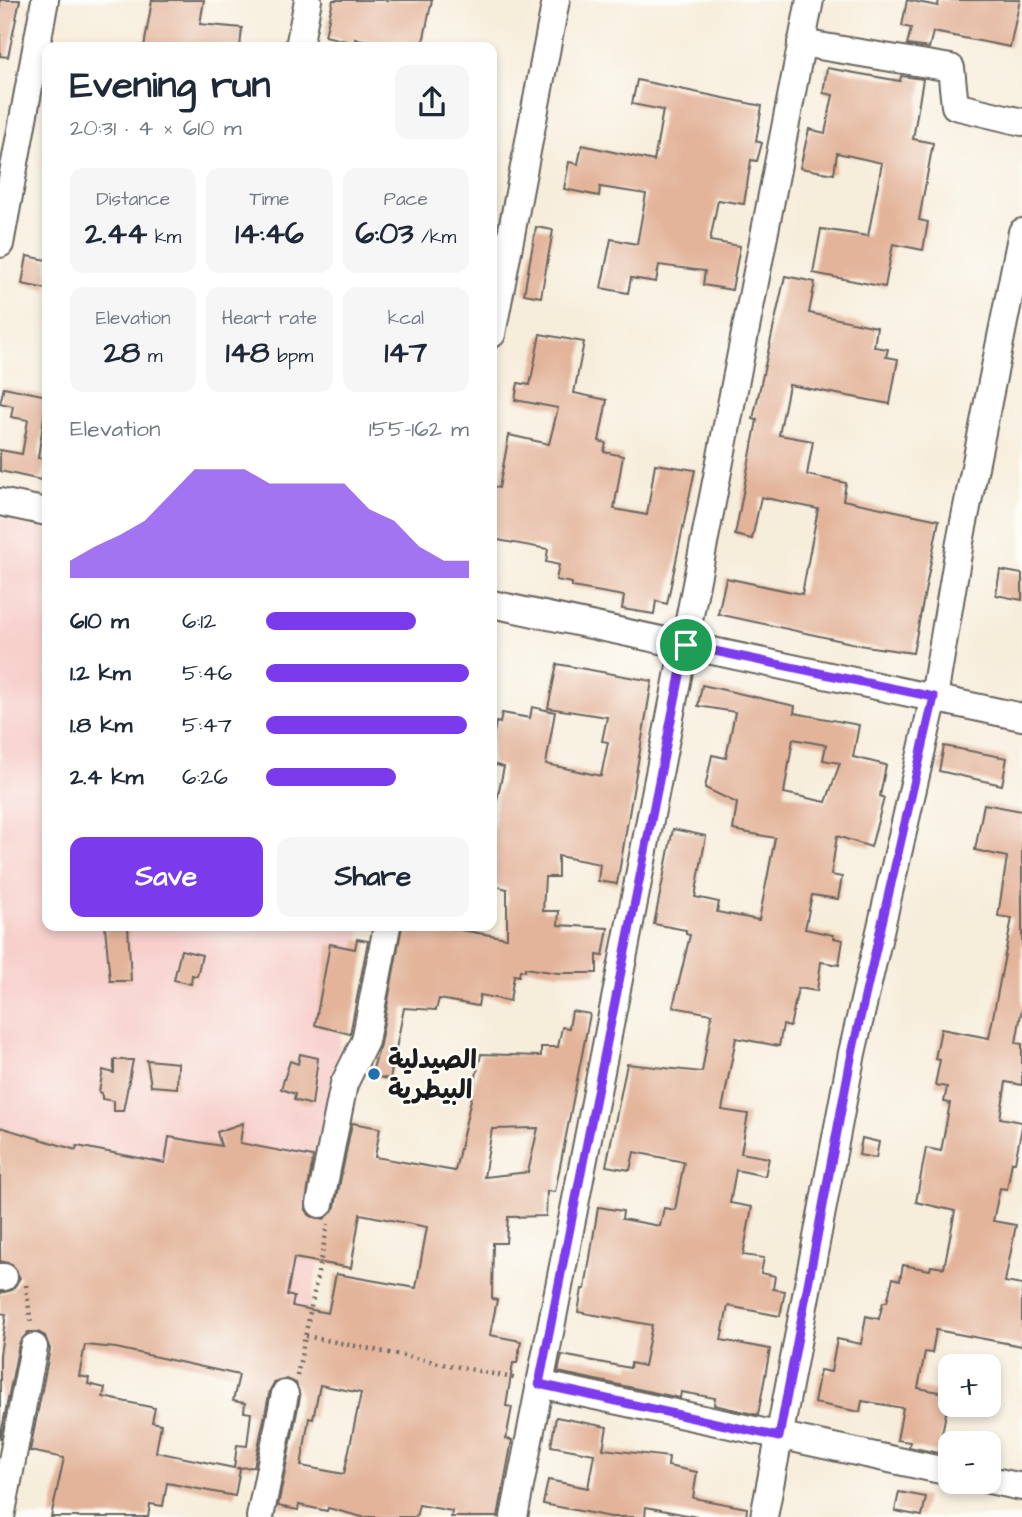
<!DOCTYPE html>
<meta charset="utf-8">
<style>
:root{--surface:#fff;--page:#f6f6f7;--text:#1f2937;--muted:#747a83;--accent:#7c3aed}
body{margin:0;font-family:"Architects Daughter","Playpen Sans Arabic",sans-serif;background:var(--page);color:var(--text);height:100vh;display:flex;flex-direction:column;font-size:26px;white-space:nowrap}
*{box-sizing:border-box;margin:0}
p{font-size:23px;color:var(--muted)}
.icon{flex:none;width:38px;height:38px;fill:none;stroke:currentColor;stroke-width:2;stroke-linecap:round;stroke-linejoin:round}
.map{position:relative;flex:1;overflow:hidden}
.side{position:absolute;left:42px;top:42px;width:455px;height:889px;display:flex;flex-direction:column;background:var(--surface);border-radius:14px;box-shadow:0 4px 10px #0003}
.side>*{flex:none}
.controls{position:absolute;left:938px;top:1354px;display:grid;gap:14px}
.controls a{display:grid;place-items:center;width:63px;height:63px;border-radius:14px;background:var(--surface);box-shadow:0 4px 10px #0003;font-size:35px}
.pin{position:absolute;display:grid;place-items:center;width:60px;height:60px;color:#fff;margin:-30px;border:4px solid #fff;border-radius:50%;box-shadow:0 2px 7px #0007}
.round{display:grid;place-items:center;flex:none;width:74px;height:74px;border-radius:14px;background:var(--page)}
.headline{display:flex;align-items:center;justify-content:space-between;height:119px;padding:0 28px}
h1{font-size:38px;font-weight:700;line-height:52px}
.figures{display:grid;grid-template-columns:repeat(3,1fr);gap:10px;height:119px;padding:7px 28px}
.figures div{display:grid;align-content:center;border-radius:14px;background:var(--page);text-align:center}
.figures b{font-size:30px;font-weight:700}
.figures small{font-size:19px;font-weight:400}
.figures p{font-size:19px}
.chart{height:196px;padding:14px 28px}
.chart p{display:flex;justify-content:space-between}
.chart svg{width:100%;height:126px;margin-top:7px;fill:var(--accent);opacity:.7}
.primary-button{display:flex;gap:14px;margin-top:auto;padding:14px 28px}
.primary-button a{flex:1;height:80px;border-radius:14px;background:var(--accent);color:#fff;font-size:28px;font-weight:700;line-height:80px;text-align:center}
.primary-button a+a{background:var(--page);color:var(--text)}
ul{padding:0 28px;list-style:none;font-size:23px}
li{display:grid;grid-template-columns:112px 84px 1fr;align-items:center;height:52px}
li i{height:18px;border-radius:9px;background:var(--accent)}
.map>svg:first-child{display:block}
</style>
<div class="map">
<svg width="1022" height="1517" viewBox="0 0 1022 1517">
<rect width="100%" height="100%" fill="#fdfcf7"/>
<filter id="ink" filterUnits="userSpaceOnUse"><feTurbulence type="fractalNoise" baseFrequency=".0143" numOctaves="2"/><feDisplacementMap in="SourceGraphic" scale="14" xChannelSelector="R" yChannelSelector="G"/><feConvolveMatrix kernelMatrix="1 2 1 2 8 2 1 2 1" color-interpolation-filters="sRGB"/></filter>
<filter id="wash" filterUnits="userSpaceOnUse"><feTurbulence type="fractalNoise" baseFrequency=".00686" numOctaves="4" result="noise"/><feDisplacementMap in="SourceGraphic" scale="28" xChannelSelector="R" yChannelSelector="G"/><feGaussianBlur stdDeviation="1.57" result="paint"/><feColorMatrix in="noise" values="0 0 0 0 0 0 0 0 0 0 0 0 0 0 0 0 0 1.4 0 .05"/><feComposite in="paint" operator="in"/></filter>
<g filter="url(#wash)">
<rect width="100%" height="100%" fill="#f7eddb"/>
<!-- built -->
<path fill="#f7d0cc" d="M 0,518 L 47,528 L 47,926 L 362,926 L 307,1216 L 326,1221 L 298,1370 L 164,1340 L 160,1360 L 35,1336 L 30,1276 L 0,1270 Z"/>
<g id="blocks">
<!-- building -->
<g fill="#e3b49a" fill-rule="evenodd">
<path d="M 0,0 L 20,0 L 8,57 L 0,56 Z"/>
<path d="M 152,0 L 204,0 L 200,24 L 242,28 L 240,47 L 144,47 Z"/>
<path d="M 333,0 L 432,0 L 422,47 L 355,39 L 355,43 L 325,36 Z"/>
<path d="M 907,0 L 938,6 L 939,0 L 1020,0 L 1010,47 L 933,32 L 929,48 L 907,45 L 911,28 L 902,26 Z"/>
<path d="M 827,68 L 900,81 L 901,76 L 923,79 L 913,139 L 933,143 L 919,220 L 928,222 L 923,250 L 893,244 L 885,287 L 813,273 L 821,229 L 868,236 L 882,163 L 837,153 L 834,174 L 800,168 L 809,129 L 825,133 L 833,95 L 823,93 Z"/>
<path d="M 637,80 L 762,106 L 756,141 L 762,143 L 757,161 L 751,160 L 744,204 L 718,200 L 710,241 L 740,246 L 732,290 L 703,285 L 705,271 L 659,265 L 656,282 L 631,278 L 628,293 L 601,288 L 611,239 L 637,244 L 646,194 L 600,187 L 599,196 L 564,189 L 569,162 L 578,164 L 582,145 L 654,161 L 663,110 L 632,104 Z"/>
<path d="M 536,227 L 553,230 L 541,297 L 524,294 Z"/>
<path d="M 27,256 L 47,260 L 47,289 L 22,284 Z"/>
<path d="M 785,276 L 815,282 L 809,313 L 877,327 L 874,347 L 888,349 L 886,357 L 898,359 L 890,404 L 789,385 L 779,435 L 813,441 L 807,475 L 846,483 L 843,500 L 939,520 L 913,653 L 865,646 L 718,614 L 726,578 L 802,594 L 818,509 L 761,497 L 752,539 L 735,535 L 757,420 L 753,419 Z"/>
<path d="M 540,334 L 584,342 L 574,393 L 607,400 L 599,441 L 606,443 L 604,452 L 623,456 L 614,509 L 647,515 L 655,464 L 695,470 L 667,604 L 656,601 L 654,614 L 622,609 L 624,596 L 572,587 L 572,583 L 556,580 L 559,565 L 546,562 L 548,549 L 492,539 L 492,486 L 499,488 L 509,435 L 549,444 L 558,408 L 515,400 L 518,383 L 530,385 Z"/>
<path d="M 4,387 L 47,396 L 38,458 L 46,459 L 41,480 L 0,471 L 0,450 L 22,454 L 28,420 L 11,417 L 13,406 L 0,403 Z"/>
<path d="M 1000,570 L 1022,574 L 1022,600 L 996,595 Z"/>
<path d="M 557,664 L 652,681 L 617,884 L 598,881 L 600,864 L 558,856 L 558,877 L 545,877 L 543,911 L 559,911 L 558,925 L 608,928 L 603,956 L 597,955 L 597,973 L 558,973 L 525,968 L 525,971 L 520,970 L 519,976 L 514,975 L 510,1001 L 480,995 L 478,1006 L 439,999 L 436,1010 L 404,1008 L 390,1079 L 371,1076 L 380,1044 L 402,926 L 438,926 L 507,938 L 507,889 L 492,885 L 492,835 L 496,815 L 494,814 L 504,767 L 492,764 L 492,743 L 496,722 L 500,723 L 502,713 L 530,718 L 532,707 L 555,712 L 546,764 L 601,776 L 608,742 L 602,741 L 607,717 L 548,708 Z"/>
<path d="M 702,685 L 795,706 L 794,713 L 859,725 L 853,757 L 886,765 L 880,796 L 884,798 L 871,847 L 837,836 L 831,875 L 842,877 L 838,899 L 812,895 L 805,929 L 833,935 L 833,938 L 843,940 L 839,965 L 821,962 L 817,991 L 798,988 L 790,1027 L 783,1025 L 779,1046 L 736,1038 L 722,1110 L 748,1114 L 741,1153 L 769,1158 L 765,1176 L 736,1170 L 730,1203 L 752,1207 L 743,1255 L 764,1258 L 761,1273 L 775,1276 L 773,1289 L 785,1291 L 780,1316 L 728,1306 L 721,1340 L 770,1349 L 758,1415 L 714,1405 L 715,1398 L 681,1392 L 680,1398 L 558,1372 L 562,1355 L 630,1368 L 631,1363 L 644,1366 L 652,1325 L 578,1312 L 582,1289 L 585,1289 L 598,1207 L 623,1211 L 622,1219 L 660,1226 L 664,1208 L 675,1210 L 684,1162 L 634,1152 L 630,1170 L 606,1166 L 627,1064 L 702,1072 L 712,1014 L 673,1007 L 690,935 L 686,934 L 686,930 L 654,924 L 673,829 L 706,836 L 695,897 L 719,902 L 717,912 L 759,920 L 775,838 L 733,830 L 737,803 L 705,788 L 712,755 L 726,758 L 735,712 L 698,706 ZM 793,739 L 826,745 L 823,760 L 840,763 L 826,802 L 784,793 Z"/>
<path d="M 944,746 L 1007,758 L 1002,785 L 939,771 Z"/>
<path d="M 984,804 L 1022,811 L 1022,1008 L 1016,1043 L 1022,1044 L 1022,1085 L 1006,1082 L 1000,1118 L 1022,1122 L 1022,1127 L 1015,1162 L 1012,1162 L 1007,1189 L 1000,1188 L 993,1221 L 1016,1225 L 1005,1282 L 1022,1285 L 1022,1346 L 936,1330 L 932,1353 L 925,1352 L 918,1388 L 950,1394 L 938,1453 L 909,1447 L 910,1442 L 897,1440 L 903,1408 L 862,1401 L 860,1412 L 814,1403 L 820,1370 L 831,1372 L 837,1339 L 861,1344 L 866,1316 L 879,1319 L 883,1302 L 887,1302 L 893,1278 L 900,1280 L 903,1265 L 930,1270 L 931,1266 L 944,1268 L 955,1211 L 916,1202 L 926,1148 L 941,1151 L 950,1103 L 944,1102 L 947,1087 L 935,1085 L 940,1060 L 935,1059 L 941,1029 L 989,1038 L 1012,918 L 998,916 L 1007,857 L 975,850 Z"/>
<path d="M 105,926 L 128,926 L 131,981 L 110,981 Z"/>
<path d="M 357,939 L 368,941 L 350,1034 L 315,1025 L 330,944 L 355,949 Z"/>
<path d="M 181,950 L 202,955 L 197,976 L 192,975 L 191,984 L 174,980 Z"/>
<path d="M 572,1011 L 590,1014 L 555,1192 L 547,1191 L 546,1216 L 508,1217 L 506,1243 L 493,1243 L 492,1299 L 497,1300 L 490,1335 L 521,1341 L 517,1363 L 513,1363 L 506,1406 L 512,1407 L 506,1439 L 512,1440 L 498,1517 L 451,1517 L 452,1511 L 419,1505 L 416,1517 L 362,1517 L 328,1508 L 327,1511 L 299,1505 L 298,1510 L 278,1506 L 300,1397 L 296,1383 L 287,1379 L 274,1383 L 270,1390 L 254,1467 L 236,1468 L 240,1469 L 235,1496 L 167,1483 L 163,1506 L 150,1504 L 148,1517 L 51,1517 L 64,1458 L 30,1451 L 50,1349 L 45,1336 L 38,1332 L 28,1332 L 19,1344 L 0,1439 L 0,1355 L 6,1314 L 0,1313 L 0,1293 L 12,1290 L 20,1278 L 12,1264 L 0,1261 L 0,1127 L 76,1150 L 77,1146 L 165,1163 L 169,1137 L 221,1146 L 217,1132 L 243,1123 L 240,1143 L 313,1157 L 305,1208 L 310,1216 L 324,1219 L 335,1207 L 352,1123 L 380,1128 L 375,1157 L 455,1171 L 481,1054 L 541,1056 L 541,1047 L 558,1047 L 562,1027 L 569,1028 ZM 538,1128 L 528,1172 L 484,1177 L 492,1129 ZM 360,1214 L 427,1227 L 416,1288 L 336,1274 L 328,1313 L 292,1306 L 294,1297 L 287,1295 L 294,1258 L 351,1268 ZM 85,1345 L 116,1348 L 239,1375 L 233,1401 L 245,1403 L 244,1412 L 251,1413 L 247,1446 L 237,1445 L 234,1468 L 156,1452 L 161,1424 L 152,1422 L 155,1408 L 103,1397 L 105,1388 L 88,1384 L 89,1378 L 79,1376 ZM 320,1385 L 361,1393 L 344,1474 L 301,1466 L 309,1418 L 313,1419 Z"/>
<path d="M 300,1054 L 318,1058 L 312,1105 L 294,1100 L 295,1094 L 281,1089 L 290,1061 L 298,1064 Z"/>
<path d="M 114,1060 L 133,1060 L 123,1111 L 114,1111 L 114,1101 L 102,1099 L 102,1093 L 99,1092 L 103,1070 L 114,1073 Z"/>
<path d="M 147,1060 L 178,1063 L 177,1088 L 151,1086 Z"/>
<path d="M 862,1138 L 879,1142 L 876,1158 L 859,1155 Z"/>
<path d="M 556,1417 L 607,1427 L 603,1449 L 669,1457 L 668,1466 L 697,1472 L 693,1498 L 747,1508 L 746,1517 L 697,1517 L 646,1507 L 645,1517 L 611,1517 L 543,1504 L 548,1480 L 588,1488 L 594,1454 L 551,1446 Z"/>
<path d="M 899,1492 L 926,1497 L 922,1516 L 895,1511 Z"/>
</g>
</g>
</g>
<g filter="url(#ink)">
<use href="#blocks" fill-opacity="0" stroke="#69655f" stroke-width="2"/>
<g fill="none" stroke-linecap="round" stroke-linejoin="round">
<defs>
<g id="minor">
<path d="M 801,43 L 951,68 L 955,106 L 1022,122"/>
<path d="M 299,47 L 308,0"/>
<path d="M 0,244 L 45,0"/>
<path d="M 492,334 L 556,0"/>
<path d="M 0,502 L 47,512"/>
<path d="M 492,604 L 1022,717"/>
<path d="M 320,1204 L 344,1084 L 365,1041 L 387,926"/>
<path d="M 0,1277 L 4,1277"/>
<path d="M 539,1384 L 950,1472"/>
<path d="M 989,1480 L 1022,1487"/>
<path d="M 1,1517 L 34,1347"/>
<path d="M 260,1517 L 285,1394"/>
<path d="M 514,1517 L 810,0"/>
<path d="M 764,1517 L 852,1053 L 934,697 L 960,542 L 1022,232"/>
</g>
</defs>
<!-- minor casing -->
<use href="#minor" stroke="#69655f" stroke-width="30"/>
<!-- path -->
<g stroke="#69655f" stroke-width="4.5" stroke-dasharray="2 5" stroke-linecap="butt">
<path d="M 26,1285 L 31,1325"/>
<path d="M 306,1336 L 518,1379"/>
<path d="M 297,1376 L 328,1224"/>
</g>
<!-- minor -->
<use href="#minor" stroke="#fff" stroke-width="26"/>
</g>
</g>
<g fill="none" stroke-linecap="round" stroke-linejoin="round" filter="url(#ink)">
<defs>
<path id="route" d="M 686,645 L 934,697 L 852,1053 L 779,1437 L 539,1384 Z"/>
</defs>
<!-- route casing -->
<use href="#route" stroke="#fff" stroke-width="14"/>
<!-- route -->
<use href="#route" stroke="#7c3aed" stroke-width="9"/>
</g>
<!-- markers -->
<circle fill="#1f6fb2" stroke="#fdfcf7" stroke-width="2.5" cx="374" cy="1074" r="7"/>
<g text-anchor="middle" stroke-width="5" stroke-linejoin="round" paint-order="stroke">
<!-- poi labels -->
<g font-size="26" font-weight="bold" fill="#1c1c1c" stroke="#fdfcf7" text-anchor="start">
<text x="388" y="1068">الصيدلية<tspan x="388" dy="30">البيطرية</tspan></text>
</g>
</g>
</svg>
<div class="controls">
<a>+</a>
<a>−</a>
</div>
<div class="pin" style="left:686px;top:645px;background:#1e9e55"><svg class="icon" aria-label="arrive" viewBox="0 0 24 24"><path d="M6 21V4h12l-3 4 3 4H6"/></svg></div>
<section class="side">
<div class="headline"><div><h1>Evening run</h1><p>20:31 · 4 × 610 m</p></div><a class="round"><svg class="icon" aria-label="share" viewBox="0 0 24 24"><path d="M12 15V3M7 8l5-5 5 5M5 13v7h14v-7"/></svg></a></div>
<div class="figures">
<div><p>Distance</p><b>2.44<small> km</small></b></div>
<div><p>Time</p><b>14:46</b></div>
<div><p>Pace</p><b>6:03<small> /km</small></b></div>
</div>
<div class="figures">
<div><p>Elevation</p><b>28<small> m</small></b></div>
<div><p>Heart rate</p><b>148<small> bpm</small></b></div>
<div><p>kcal</p><b>147</b></div>
</div>
<div class="chart"><p><span>Elevation</span>155–162 m</p>
<svg viewBox="0 0 160 44" preserveAspectRatio="none"><path d="M0 44V38L10 33L20 29L30 24L40 15L50 6L60 6L70 6L80 11L90 11L100 11L110 11L120 20L130 24L140 33L150 38L160 38V44z"/></svg>
</div>
<ul>
<li><b>610 m</b>6:12<i style="width:74%"></i></li>
<li><b>1.2 km</b>5:46<i style="width:100%"></i></li>
<li><b>1.8 km</b>5:47<i style="width:99%"></i></li>
<li><b>2.4 km</b>6:26<i style="width:64%"></i></li>
</ul>
<div class="primary-button"><a>Save</a><a>Share</a></div>
</section>
</div>
